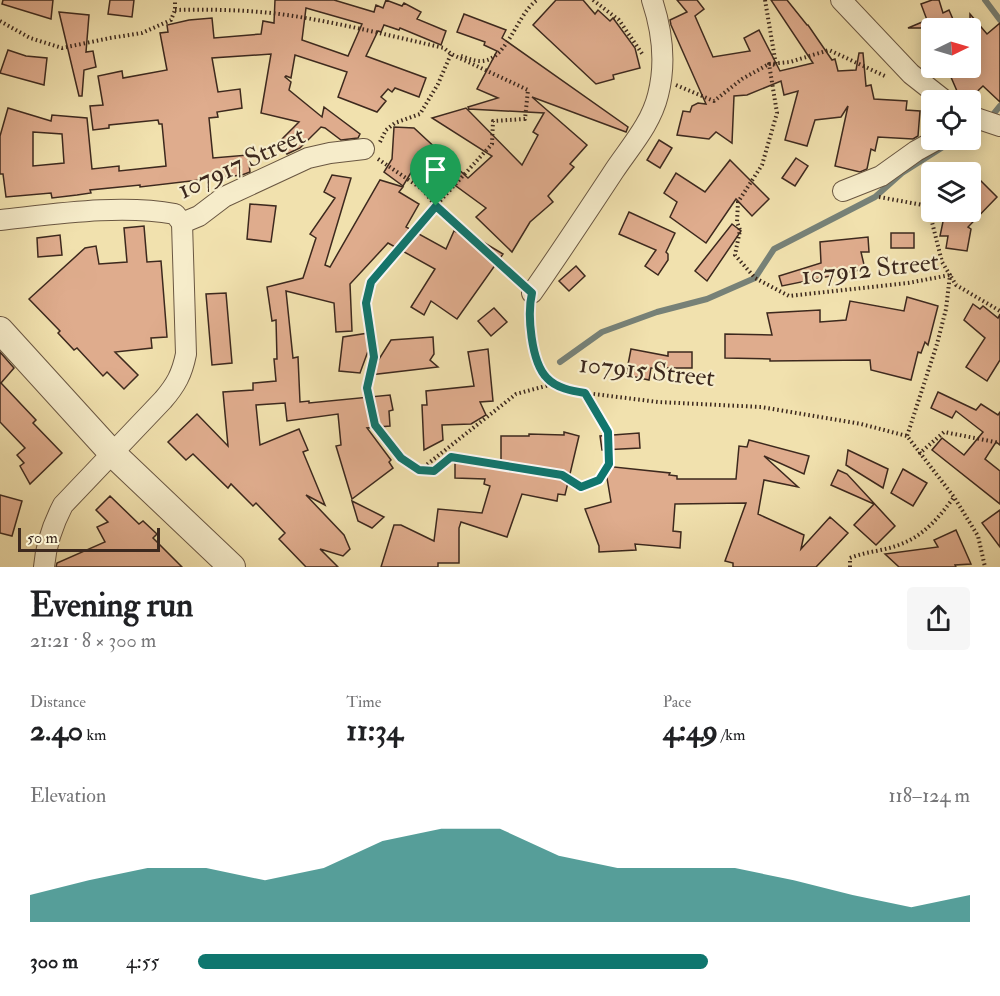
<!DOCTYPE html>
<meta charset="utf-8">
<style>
:root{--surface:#fff;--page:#f6f6f6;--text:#202124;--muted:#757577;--accent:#0f766e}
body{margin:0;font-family:"IM FELL Double Pica",serif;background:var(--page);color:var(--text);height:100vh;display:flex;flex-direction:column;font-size:22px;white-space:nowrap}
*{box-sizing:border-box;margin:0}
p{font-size:20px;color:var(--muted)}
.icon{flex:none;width:33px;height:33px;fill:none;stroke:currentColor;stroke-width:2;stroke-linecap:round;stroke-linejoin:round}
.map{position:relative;height:567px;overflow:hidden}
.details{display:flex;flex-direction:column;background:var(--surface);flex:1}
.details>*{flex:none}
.needle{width:39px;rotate:85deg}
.controls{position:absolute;left:921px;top:18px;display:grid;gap:12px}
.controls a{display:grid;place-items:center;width:60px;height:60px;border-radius:6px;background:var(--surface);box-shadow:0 3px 15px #0003;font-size:30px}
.scale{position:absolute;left:18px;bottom:15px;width:142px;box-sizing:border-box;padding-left:6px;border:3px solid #3d291e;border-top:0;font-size:16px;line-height:21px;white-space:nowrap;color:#3d291e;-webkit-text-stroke:4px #f6ecca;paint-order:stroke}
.pin{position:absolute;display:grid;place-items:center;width:51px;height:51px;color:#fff;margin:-62px -26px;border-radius:50% 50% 50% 0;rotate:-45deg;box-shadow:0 0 6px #0007}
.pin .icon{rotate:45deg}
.round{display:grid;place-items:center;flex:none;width:63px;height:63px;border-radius:6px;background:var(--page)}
.summary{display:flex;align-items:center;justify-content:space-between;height:102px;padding:0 30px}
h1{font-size:33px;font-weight:800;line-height:45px}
.stats{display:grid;grid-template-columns:repeat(3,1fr);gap:9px;height:102px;padding:6px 30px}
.stats div{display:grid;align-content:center}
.stats b{font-size:30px;font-weight:800}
.stats small{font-size:16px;font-weight:400}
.stats p{font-size:16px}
.chart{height:168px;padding:12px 30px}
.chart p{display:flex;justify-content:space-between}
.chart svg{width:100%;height:108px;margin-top:6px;fill:var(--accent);opacity:.7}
ul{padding:0 30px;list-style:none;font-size:20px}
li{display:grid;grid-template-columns:96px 72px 1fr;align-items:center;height:45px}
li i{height:15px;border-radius:8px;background:var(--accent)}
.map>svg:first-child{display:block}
</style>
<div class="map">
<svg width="1000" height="567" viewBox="0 0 1000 567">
<rect width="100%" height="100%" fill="#f1e1ae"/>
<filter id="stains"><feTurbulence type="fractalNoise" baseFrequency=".00333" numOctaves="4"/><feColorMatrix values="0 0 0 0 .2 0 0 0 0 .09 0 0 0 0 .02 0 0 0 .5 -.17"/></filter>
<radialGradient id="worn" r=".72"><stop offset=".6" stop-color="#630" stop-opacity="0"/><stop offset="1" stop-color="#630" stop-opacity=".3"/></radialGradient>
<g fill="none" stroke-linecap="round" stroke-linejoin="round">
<!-- stream -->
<g stroke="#778177" stroke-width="6">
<path d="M 985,0 L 1000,20"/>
<path d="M 970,131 L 987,122 L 1000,106"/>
<path d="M 560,362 L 602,332 L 657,312 L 707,299 L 755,278 L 774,249 L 875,197 L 902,173 L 954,140"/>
</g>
</g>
<!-- building -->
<g fill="#dfac8d" stroke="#3d291e" stroke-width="1.5" fill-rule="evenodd">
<path d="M 3,0 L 53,0 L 51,19 L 2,4 Z"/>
<path d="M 110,0 L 134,0 L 132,17 L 108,14 Z"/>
<path d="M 275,0 L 334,0 L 374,12 L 376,5 L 383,8 L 386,0 L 402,6 L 404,3 L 421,12 L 417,19 L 446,31 L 441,45 L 400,28 L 399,30 L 384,25 L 381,32 L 378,31 L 366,56 L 426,78 L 419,97 L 395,88 L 392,92 L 388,89 L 381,97 L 386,101 L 377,112 L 338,97 L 347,72 L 295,55 L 291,78 L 286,76 L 285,77 L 291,82 L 289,90 L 322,117 L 324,107 L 360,134 L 358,138 L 341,140 L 325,128 L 321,127 L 300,148 L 287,154 L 277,144 L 299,122 L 261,113 L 271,54 L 212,58 L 218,92 L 240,89 L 242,108 L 217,112 L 218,117 L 209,118 L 213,158 L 248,155 L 250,172 L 242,175 L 140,187 L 140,185 L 90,190 L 91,193 L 77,195 L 52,198 L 51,193 L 6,197 L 3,174 L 0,174 L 0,136 L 8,108 L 51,121 L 52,115 L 87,118 L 92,169 L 119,166 L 119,171 L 166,166 L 162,124 L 159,124 L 158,120 L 109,125 L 109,128 L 93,130 L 90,106 L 103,105 L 98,76 L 122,71 L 123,78 L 167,70 L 160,33 L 168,32 L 167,25 L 189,20 L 212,18 L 214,38 L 261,34 L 263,21 L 274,23 ZM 306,8 L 362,24 L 348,56 L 302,40 ZM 33,132 L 62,134 L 64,163 L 33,166 Z"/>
<path d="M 556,0 L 583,0 L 595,14 L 598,10 L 610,21 L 613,18 L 635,48 L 640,68 L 613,75 L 614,79 L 596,84 L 533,25 Z"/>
<path d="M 677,0 L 697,0 L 704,9 L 695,16 L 713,57 L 750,51 L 744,38 L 759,30 L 780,71 L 813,63 L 771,0 L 787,0 L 807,25 L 808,25 L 832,60 L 835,59 L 838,71 L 856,70 L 859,53 L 863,53 L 866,86 L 871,85 L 874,99 L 907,101 L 906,110 L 920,111 L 918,136 L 913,139 L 878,137 L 875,151 L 871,149 L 867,169 L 860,172 L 835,166 L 848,106 L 841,117 L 815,120 L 807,146 L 785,140 L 798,91 L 784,95 L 781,81 L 747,95 L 734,96 L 732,143 L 716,132 L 709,139 L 677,135 L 683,111 L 690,112 L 692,106 L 698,103 L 706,104 L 671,25 L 670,20 L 687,12 Z"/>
<path d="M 932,0 L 939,0 L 943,13 L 949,10 L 955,24 L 948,28 L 908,28 L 927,20 L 921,4 Z"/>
<path d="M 59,12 L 89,15 L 86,52 L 93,51 L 96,67 L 84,70 L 82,96 L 79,96 Z"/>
<path d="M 464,14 L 506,30 L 502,38 L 628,127 L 626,132 L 532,97 L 587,145 L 570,164 L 574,167 L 548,196 L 553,202 L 530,222 L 512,252 L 476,217 L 486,208 L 449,181 L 444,186 L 418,161 L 403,186 L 384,172 L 392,159 L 394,127 L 414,128 L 468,178 L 492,156 L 432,118 L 466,108 L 522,165 L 538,135 L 533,132 L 544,113 L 469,109 L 468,107 L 498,98 L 477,89 L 497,51 L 484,45 L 485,42 L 457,32 Z"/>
<path d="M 970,14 L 987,34 L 1000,23 L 1000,102 L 983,86 L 968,100 L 956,100 L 954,94 L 957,91 L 947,68 L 970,68 Z"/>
<path d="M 8,50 L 26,56 L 47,58 L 44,85 L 0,73 Z"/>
<path d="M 659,140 L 672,148 L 660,168 L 647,160 Z"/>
<path d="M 796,158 L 808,166 L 795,186 L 782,178 Z"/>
<path d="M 730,160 L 769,199 L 752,216 L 736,199 L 706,243 L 670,217 L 677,202 L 664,193 L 676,173 L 705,192 Z"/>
<path d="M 332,175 L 351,178 L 325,265 L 330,267 L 380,180 L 403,187 L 399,192 L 419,204 L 406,227 L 446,249 L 454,231 L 459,233 L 463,230 L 503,254 L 457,319 L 431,301 L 424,315 L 411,307 L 435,269 L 388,243 L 350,284 L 352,331 L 336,332 L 334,303 L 286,291 L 293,358 L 298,357 L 300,402 L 309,401 L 309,403 L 390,395 L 393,410 L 389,411 L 390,426 L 367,428 L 391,460 L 389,462 L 393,468 L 352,499 L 336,446 L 341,445 L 338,414 L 287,421 L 285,403 L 256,405 L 260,445 L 299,429 L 308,450 L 303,452 L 325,505 L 306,495 L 344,535 L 350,549 L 343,556 L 320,549 L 338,567 L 306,567 L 279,539 L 285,533 L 256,503 L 253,506 L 231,484 L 228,488 L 193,454 L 186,460 L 168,442 L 197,414 L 228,446 L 223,392 L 253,390 L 253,383 L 276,381 L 274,359 L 277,359 L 276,320 L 272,321 L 267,287 L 303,278 L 316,238 L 310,234 L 335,198 L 324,192 Z"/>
<path d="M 979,179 L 997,197 L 968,227 L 971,229 L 967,251 L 946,248 L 948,236 L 940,236 L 945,212 L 970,212 L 970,188 Z"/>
<path d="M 250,204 L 276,206 L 271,242 L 247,239 Z"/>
<path d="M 629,212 L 675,233 L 666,252 L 668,254 L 668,260 L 658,275 L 645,266 L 656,250 L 619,234 Z"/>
<path d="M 732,224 L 741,231 L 707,281 L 695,271 Z"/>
<path d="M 144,226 L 147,262 L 161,261 L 167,337 L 151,338 L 152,348 L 115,352 L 138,375 L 124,389 L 107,372 L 103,376 L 77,348 L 74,350 L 58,333 L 60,331 L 29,299 L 85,248 L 96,246 L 99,264 L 127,262 L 124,228 Z"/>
<rect x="891" y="233" width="23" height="15"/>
<path d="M 60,235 L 62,255 L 38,257 L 37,238 Z"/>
<path d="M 868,237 L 869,252 L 861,252 L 865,269 L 782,286 L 779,276 L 821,263 L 820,242 Z"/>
<path d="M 576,266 L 585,276 L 569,291 L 559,281 Z"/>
<path d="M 226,293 L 232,363 L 212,365 L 206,294 Z"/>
<path d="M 907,297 L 938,306 L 928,345 L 925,342 L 921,353 L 918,352 L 911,380 L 871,370 L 870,360 L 770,361 L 770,359 L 725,358 L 725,334 L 772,335 L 767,313 L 820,310 L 820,322 L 846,320 L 850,301 L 904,311 Z"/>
<path d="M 973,304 L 980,309 L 983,306 L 998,318 L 1000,314 L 1000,360 L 987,381 L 966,367 L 985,338 L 964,320 Z"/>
<path d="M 494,308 L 507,322 L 491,336 L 478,321 Z"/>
<path d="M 375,332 L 360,373 L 339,371 L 343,337 Z"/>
<path d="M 433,337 L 434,354 L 430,360 L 438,367 L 369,375 L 391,340 Z"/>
<path d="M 488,349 L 493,401 L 480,402 L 486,415 L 471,424 L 442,425 L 443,440 L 424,450 L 422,405 L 427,405 L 426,391 L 474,386 L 468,352 Z"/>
<path d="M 631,349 L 668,356 L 668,352 L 692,352 L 692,368 L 651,368 L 649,380 L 626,375 Z"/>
<path d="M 0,352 L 14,368 L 1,383 L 36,420 L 33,423 L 62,453 L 30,484 L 20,466 L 24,463 L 17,455 L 25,448 L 0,422 Z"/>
<path d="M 938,392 L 976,410 L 981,404 L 998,415 L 1000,412 L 1000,445 L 996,442 L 985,459 L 1000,471 L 1000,504 L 932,450 L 942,438 L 964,455 L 983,432 L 956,411 L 952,418 L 931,408 Z"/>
<path d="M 564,432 L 579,436 L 565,495 L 558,494 L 557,501 L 522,494 L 507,537 L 461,522 L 459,528 L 459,563 L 438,563 L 438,567 L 381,567 L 394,525 L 401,525 L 434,541 L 438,509 L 482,513 L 490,486 L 484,484 L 485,479 L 455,478 L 455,463 L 501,464 L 501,436 L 529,436 L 529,434 L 564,435 Z"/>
<path d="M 639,433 L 640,448 L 602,450 L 600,436 Z"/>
<path d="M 749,440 L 809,456 L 804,474 L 764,456 L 798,487 L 764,480 L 758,514 L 804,535 L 801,549 L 830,517 L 848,533 L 816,567 L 733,567 L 733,563 L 725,561 L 746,503 L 675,504 L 673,531 L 681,532 L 680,548 L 635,544 L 636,550 L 599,552 L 599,546 L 585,509 L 611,502 L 605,466 L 670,473 L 669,475 L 677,476 L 677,479 L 736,479 L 739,446 L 747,447 Z"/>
<path d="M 848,450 L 888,469 L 883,488 L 846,465 Z"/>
<path d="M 903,469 L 927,483 L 913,506 L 891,493 Z"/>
<path d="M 838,470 L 847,474 L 895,526 L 876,545 L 854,525 L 874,504 L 831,485 Z"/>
<path d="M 0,495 L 22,501 L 12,536 L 0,533 Z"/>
<path d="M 110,496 L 139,524 L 143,521 L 157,534 L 153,538 L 182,567 L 56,567 L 57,563 L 105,542 L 97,527 L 108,522 L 96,510 Z"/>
<path d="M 352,501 L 384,517 L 372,528 L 358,521 Z"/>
<path d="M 1000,510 L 1000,547 L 982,523 Z"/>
<path d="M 956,530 L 971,564 L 955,565 L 956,567 L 899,567 L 885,554 L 938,547 L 934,540 Z"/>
</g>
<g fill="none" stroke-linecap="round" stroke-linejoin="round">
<defs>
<g id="minor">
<path d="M 841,0 L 911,74 L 944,100"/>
<path d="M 970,116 L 1000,126"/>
<path d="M 843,191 L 881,176 L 916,151 L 936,140"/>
<path d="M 0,220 C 56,214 120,204 175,214 L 182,223 L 199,216 L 224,197 L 308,158 L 330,153 L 364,149"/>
<path d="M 532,293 C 560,253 587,212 614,171 C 630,147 651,124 658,95 C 666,64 662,30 652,0"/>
<path d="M 44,567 C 46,544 52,526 63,505 L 163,400 C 176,385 182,374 186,354 L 182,223"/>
</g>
<path id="tertiary" d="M 0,330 L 112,453 L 232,567"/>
</defs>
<!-- minor casing -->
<use href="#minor" stroke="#6a5742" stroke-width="22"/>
<!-- tertiary casing -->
<use href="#tertiary" stroke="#6a5742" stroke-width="28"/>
<!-- path -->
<g stroke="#3d291e" stroke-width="4" stroke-dasharray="1.5 3" stroke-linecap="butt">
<path d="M 593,0 L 619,20 L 643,55"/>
<path d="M 765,0 L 776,65 L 769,64 L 777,113 L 762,165 L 738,202 L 737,222 L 740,230 L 735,255 L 755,278 L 789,296 L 908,283 L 950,275 L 956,285 L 1000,311"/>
<path d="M 175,10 C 216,9 259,10 300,17 C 348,25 396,37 444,48 L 451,54 L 528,90 L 525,119 L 493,121 L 492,144 L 400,245 L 371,282 L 366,303 L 374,357 L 367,389 L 375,425 L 401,458 L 419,470 L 434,471 L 451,457 L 562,475 L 581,487 L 599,480 L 609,464 L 608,432 L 585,393"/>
<path d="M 0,21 L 30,38 L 62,48 L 110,38 L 142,33 L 171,20 L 175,10 L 175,0"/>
<path d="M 461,56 C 467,58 474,61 480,61 C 507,62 516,15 537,0"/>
<path d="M 676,85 L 714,101 L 742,79 L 769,64 L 790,62 L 829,50 L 887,77"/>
<path d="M 380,142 L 386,130 L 395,123 L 420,114 L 438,84 L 451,54"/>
<path d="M 378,159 L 422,189 L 436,206 L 519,282"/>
<path d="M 879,197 L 928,206 L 942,262 L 950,275 L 946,309 L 937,344 L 907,436"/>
<path d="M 529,311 L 533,348 L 545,377 L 557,387 L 578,392 L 658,402 L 761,407 L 861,424 L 907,436 L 954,497 L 978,536 L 985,567"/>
<path d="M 919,454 L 944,432 L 1000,443"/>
<path d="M 420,470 L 516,394 L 553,384"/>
<path d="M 850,567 L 850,558 C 867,551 885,551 901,544 C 925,535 940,516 954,497"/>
</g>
<!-- minor -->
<use href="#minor" stroke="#f6ecca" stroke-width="20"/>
<!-- tertiary -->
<use href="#tertiary" stroke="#f6ecca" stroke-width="26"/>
</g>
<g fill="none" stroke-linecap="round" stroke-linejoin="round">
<defs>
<path id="route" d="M 436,206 L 532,293 C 527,314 531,362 547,378 C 556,388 572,391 585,393 L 608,432 L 609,464 L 599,480 L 581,487 L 562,475 L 451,457 L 434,471 L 419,470 L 401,458 L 375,425 L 367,388 L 374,357 L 366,303 L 371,282 Z"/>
</defs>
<!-- route casing -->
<use href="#route" stroke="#fff" stroke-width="12"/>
<!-- route -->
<use href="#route" stroke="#0f766e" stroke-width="8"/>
</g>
<g text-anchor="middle" stroke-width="4.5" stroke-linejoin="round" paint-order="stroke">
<!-- street labels -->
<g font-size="26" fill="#3d291e" stroke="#f6ecca">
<text transform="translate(241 162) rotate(-25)" y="9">107917 Street</text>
<text transform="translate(870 268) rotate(-6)" y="9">107912 Street</text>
<text transform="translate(647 370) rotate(6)" y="9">107915 Street</text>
</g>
</g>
<rect width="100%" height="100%" filter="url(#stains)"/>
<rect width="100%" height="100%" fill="url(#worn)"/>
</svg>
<div class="controls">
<a><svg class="needle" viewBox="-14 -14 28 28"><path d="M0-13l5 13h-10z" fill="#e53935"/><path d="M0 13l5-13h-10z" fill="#757577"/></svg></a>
<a><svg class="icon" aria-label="locate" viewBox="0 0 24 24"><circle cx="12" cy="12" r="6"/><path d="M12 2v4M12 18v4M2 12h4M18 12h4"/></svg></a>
<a><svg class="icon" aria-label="layers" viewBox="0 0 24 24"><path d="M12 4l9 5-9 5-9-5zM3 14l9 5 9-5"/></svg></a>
</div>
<div class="scale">50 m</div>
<div class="pin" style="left:436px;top:206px;background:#1e9e55"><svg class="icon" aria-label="arrive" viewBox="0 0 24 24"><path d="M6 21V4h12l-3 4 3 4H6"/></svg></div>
</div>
<section class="details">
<div class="summary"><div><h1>Evening run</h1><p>21:21 · 8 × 300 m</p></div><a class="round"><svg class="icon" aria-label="share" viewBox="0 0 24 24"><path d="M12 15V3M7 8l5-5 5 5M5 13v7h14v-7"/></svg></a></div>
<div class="stats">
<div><p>Distance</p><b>2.40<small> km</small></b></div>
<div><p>Time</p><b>11:34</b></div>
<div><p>Pace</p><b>4:49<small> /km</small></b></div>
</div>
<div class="chart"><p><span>Elevation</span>118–124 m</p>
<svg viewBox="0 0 160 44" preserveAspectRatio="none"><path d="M0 44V33L10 27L20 22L30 22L40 27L50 22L60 11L70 6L80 6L90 17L100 22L110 22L120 22L130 27L140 33L150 38L160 33V44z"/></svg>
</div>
<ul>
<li><b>300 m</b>4:55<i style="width:66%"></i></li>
</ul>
</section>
